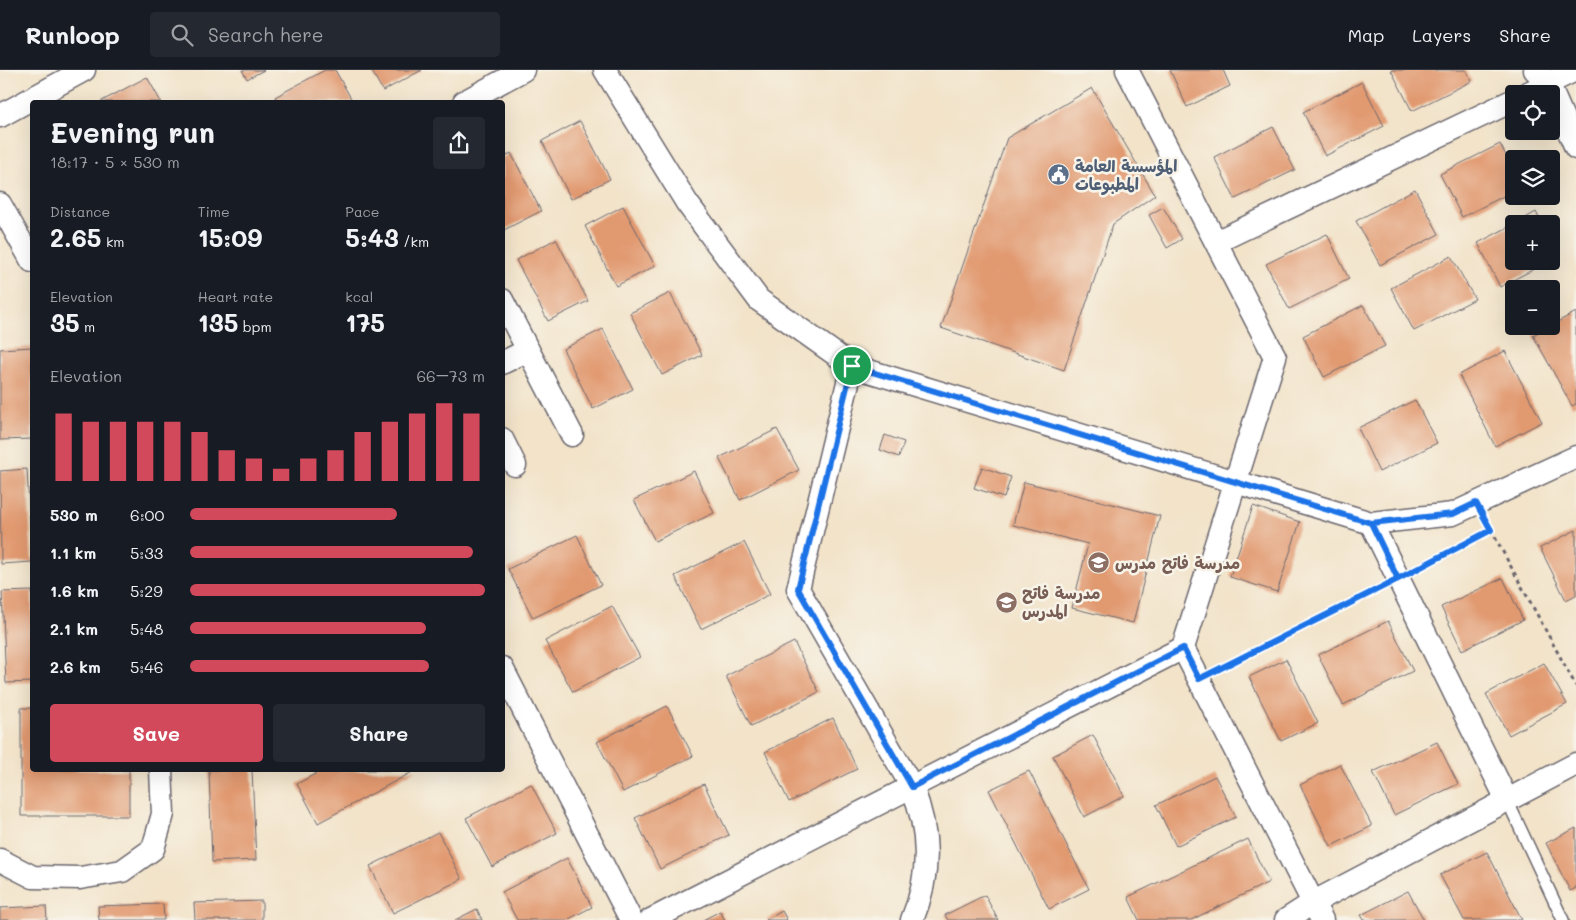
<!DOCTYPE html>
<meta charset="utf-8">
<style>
:root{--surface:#171b24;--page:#242831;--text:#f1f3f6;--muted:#9ea1a6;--line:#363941;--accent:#d1495b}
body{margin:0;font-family:Mali,"Playpen Sans Arabic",sans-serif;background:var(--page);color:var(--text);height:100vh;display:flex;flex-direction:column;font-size:19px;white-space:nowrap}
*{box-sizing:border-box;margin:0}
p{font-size:16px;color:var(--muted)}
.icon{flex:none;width:28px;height:28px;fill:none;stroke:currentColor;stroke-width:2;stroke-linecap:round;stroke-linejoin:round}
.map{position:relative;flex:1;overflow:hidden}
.side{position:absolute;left:30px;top:30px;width:475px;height:672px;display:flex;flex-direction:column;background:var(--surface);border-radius:5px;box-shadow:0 5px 20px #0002}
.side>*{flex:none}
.tools{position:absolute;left:1505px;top:15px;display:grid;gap:10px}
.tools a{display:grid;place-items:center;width:55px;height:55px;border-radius:5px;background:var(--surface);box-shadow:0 5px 20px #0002;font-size:25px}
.pin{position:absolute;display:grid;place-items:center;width:42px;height:42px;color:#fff;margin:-21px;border:2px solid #fff;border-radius:50%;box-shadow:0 1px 5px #0007}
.round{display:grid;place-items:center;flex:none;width:52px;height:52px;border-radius:5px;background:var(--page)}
.head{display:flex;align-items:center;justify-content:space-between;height:85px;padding:0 20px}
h1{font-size:28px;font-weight:800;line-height:38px}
.stats{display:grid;grid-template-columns:repeat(3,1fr);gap:8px;height:85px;padding:5px 20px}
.stats div{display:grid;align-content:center}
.stats b{font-size:25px;font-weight:800}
.stats small{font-size:14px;font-weight:400}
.stats p{font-size:14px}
.chart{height:140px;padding:10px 20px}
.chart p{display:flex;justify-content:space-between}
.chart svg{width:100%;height:90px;margin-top:5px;stroke:var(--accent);stroke-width:6}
.primary-button{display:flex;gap:10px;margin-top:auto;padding:10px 20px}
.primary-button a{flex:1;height:58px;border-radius:5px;background:var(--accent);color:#fff;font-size:20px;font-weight:800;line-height:58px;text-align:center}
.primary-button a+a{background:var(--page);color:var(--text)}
ul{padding:0 20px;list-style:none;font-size:16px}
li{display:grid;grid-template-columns:80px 60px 1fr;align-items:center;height:38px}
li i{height:12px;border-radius:6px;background:var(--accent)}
header{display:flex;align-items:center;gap:30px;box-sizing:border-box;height:70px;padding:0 25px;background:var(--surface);border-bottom:1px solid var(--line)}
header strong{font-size:24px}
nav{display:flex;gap:28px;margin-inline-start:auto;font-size:18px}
.search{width:350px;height:45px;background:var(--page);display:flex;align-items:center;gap:12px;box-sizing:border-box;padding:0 18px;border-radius:5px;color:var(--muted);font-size:19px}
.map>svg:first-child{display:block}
</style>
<header>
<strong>Runloop</strong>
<div class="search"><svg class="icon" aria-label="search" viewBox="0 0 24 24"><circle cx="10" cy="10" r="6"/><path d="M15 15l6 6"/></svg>Search here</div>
<nav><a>Map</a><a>Layers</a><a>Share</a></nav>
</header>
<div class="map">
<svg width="1576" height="850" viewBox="0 0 1576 850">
<rect width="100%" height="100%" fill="#f7f3e8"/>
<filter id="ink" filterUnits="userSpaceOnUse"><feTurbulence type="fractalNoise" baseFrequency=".02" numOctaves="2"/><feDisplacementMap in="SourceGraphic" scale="10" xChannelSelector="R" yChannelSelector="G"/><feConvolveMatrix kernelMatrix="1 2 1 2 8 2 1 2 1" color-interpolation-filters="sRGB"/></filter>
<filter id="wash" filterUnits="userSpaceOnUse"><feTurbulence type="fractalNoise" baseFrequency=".0096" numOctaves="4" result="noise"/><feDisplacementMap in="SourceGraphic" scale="20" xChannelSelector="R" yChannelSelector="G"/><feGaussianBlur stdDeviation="1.12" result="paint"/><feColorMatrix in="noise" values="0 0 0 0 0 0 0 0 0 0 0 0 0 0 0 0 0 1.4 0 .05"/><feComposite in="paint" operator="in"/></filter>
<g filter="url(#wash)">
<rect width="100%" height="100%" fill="#f2e3c9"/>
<g id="blocks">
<!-- building -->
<g fill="#e19970">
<path d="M 242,0 L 264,0 L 247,9 Z"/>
<path d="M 325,0 L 335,0 L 353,32 L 278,32 L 275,27 Z"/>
<path d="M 371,0 L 422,0 L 383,21 Z"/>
<path d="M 1170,0 L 1223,0 L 1230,16 L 1187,37 Z"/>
<path d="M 1391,0 L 1466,0 L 1472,11 L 1412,41 Z"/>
<path d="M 147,7 L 161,32 L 100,32 Z"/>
<path d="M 1362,12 L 1384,56 L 1325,86 L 1303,42 Z"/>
<path d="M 1092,18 L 1155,125 L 1113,154 L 1064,300 L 941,258 L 1007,68 Z"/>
<path d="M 580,51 L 610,109 L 571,129 L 542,71 Z"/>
<path d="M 1273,57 L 1295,100 L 1235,129 L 1214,87 Z"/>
<path d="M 1500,74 L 1514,101 L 1514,121 L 1462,147 L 1440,104 Z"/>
<path d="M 511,83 L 541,141 L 502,161 L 502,88 Z"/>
<path d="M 1415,119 L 1439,164 L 1380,195 L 1356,151 Z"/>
<path d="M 623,136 L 655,196 L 616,216 L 585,156 Z"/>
<path d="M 1163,137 L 1182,169 L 1167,178 L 1149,145 Z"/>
<path d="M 1536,142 L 1542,154 L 1515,154 Z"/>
<path d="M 1514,154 L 1514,191 L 1549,191 L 1500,217 L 1478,173 Z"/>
<path d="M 1327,164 L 1349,209 L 1289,239 L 1266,194 Z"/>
<path d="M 556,169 L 588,231 L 548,251 L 516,190 Z"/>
<path d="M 1551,171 L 1559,186 L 1551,190 Z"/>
<path d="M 1451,186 L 1475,229 L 1414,261 L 1391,218 Z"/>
<path d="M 670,223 L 702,285 L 662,305 L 630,243 Z"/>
<path d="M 1363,235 L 1385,276 L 1324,307 L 1303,266 Z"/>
<path d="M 1576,242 L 1576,334 L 1572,336 L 1533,265 Z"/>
<path d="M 603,259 L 633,319 L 593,339 L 563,279 Z"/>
<path d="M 32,277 L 32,369 L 0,370 L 0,279 Z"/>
<path d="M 1505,281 L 1542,352 L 1495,376 L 1459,305 Z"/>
<path d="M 1415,330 L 1437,373 L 1379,402 L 1358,358 Z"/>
<path d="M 777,359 L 799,400 L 740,430 L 719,388 Z"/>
<path d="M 885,365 L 904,372 L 899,387 L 880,380 Z"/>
<path d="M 982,397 L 1011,407 L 1004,428 L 974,418 Z"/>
<path d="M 27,399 L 32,492 L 1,494 L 0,401 Z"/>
<path d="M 694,401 L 714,443 L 655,471 L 634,430 Z"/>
<path d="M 1024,412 L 1160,446 L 1133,553 L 1072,538 L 1088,474 L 1013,455 Z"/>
<path d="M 1253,436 L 1300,452 L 1277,522 L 1230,507 Z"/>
<path d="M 1576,460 L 1576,525 L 1566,530 L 1540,478 Z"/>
<path d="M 577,465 L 601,515 L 533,548 L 508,499 Z"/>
<path d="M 744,472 L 770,524 L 701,559 L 675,506 Z"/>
<path d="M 1503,508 L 1523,550 L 1462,580 L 1441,537 Z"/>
<path d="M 32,521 L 32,612 L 6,613 L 2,522 Z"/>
<path d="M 612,536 L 640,587 L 573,622 L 545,571 Z"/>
<path d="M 1388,551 L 1413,601 L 1343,635 L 1318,585 Z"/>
<path d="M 794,572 L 819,622 L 751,656 L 726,606 Z"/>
<path d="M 1286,589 L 1318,653 L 1281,671 L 1249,607 Z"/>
<path d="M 1544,593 L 1567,634 L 1509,665 L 1486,624 Z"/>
<path d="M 667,636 L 693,686 L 623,722 L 597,672 Z"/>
<path d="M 21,638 L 32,638 L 32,700 L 129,700 L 129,746 L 21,746 Z"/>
<path d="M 833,648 L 857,699 L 789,732 L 765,682 Z"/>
<path d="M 1093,665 L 1124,726 L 1084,747 L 1053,686 Z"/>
<path d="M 1437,672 L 1458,714 L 1394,745 L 1373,702 Z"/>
<path d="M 1340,694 L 1372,756 L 1331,776 L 1300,715 Z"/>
<path d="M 209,700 L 252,700 L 256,790 L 212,792 Z"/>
<path d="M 322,700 L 416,700 L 318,753 L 297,714 Z"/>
<path d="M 1029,701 L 1089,819 L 1049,839 L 989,720 Z"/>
<path d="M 1215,706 L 1236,747 L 1176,776 L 1156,735 Z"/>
<path d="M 531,714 L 557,763 L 492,797 L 466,748 Z"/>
<path d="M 704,714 L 729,765 L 660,799 L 635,748 Z"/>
<path d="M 1576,758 L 1576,818 L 1570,821 L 1546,773 Z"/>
<path d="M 438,762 L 462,809 L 393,843 L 370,796 Z"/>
<path d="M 1248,769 L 1269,812 L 1191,850 L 1139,850 L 1128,827 Z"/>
<path d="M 1487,782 L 1522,850 L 1464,850 L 1440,805 Z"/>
<path d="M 567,788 L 592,837 L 567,850 L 517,850 L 502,822 Z"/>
<path d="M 1408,821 L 1424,850 L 1364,850 L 1361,845 Z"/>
<path d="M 985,825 L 998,850 L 948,850 L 945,845 Z"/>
<path d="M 262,831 L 262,850 L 195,850 L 194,833 Z"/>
<path d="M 163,834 L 164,850 L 99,850 L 98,836 Z"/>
<path d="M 46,836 L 47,850 L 0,850 L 0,838 Z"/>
<path d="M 477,839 L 482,850 L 455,850 Z"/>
<path d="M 720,841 L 725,850 L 703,850 Z"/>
<path d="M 782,841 L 787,850 L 766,850 Z"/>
</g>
</g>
</g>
<g filter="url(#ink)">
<use href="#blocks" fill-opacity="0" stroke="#6b666d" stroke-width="1"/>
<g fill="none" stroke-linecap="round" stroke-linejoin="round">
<defs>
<path id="service" d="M 1507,730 L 1563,850"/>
<g id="minor">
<path d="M 605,0 L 687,133 L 759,230 L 852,296 L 1371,453 L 1453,444 L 1576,387"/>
<path d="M 1127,0 L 1275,287 L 1183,578 L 1322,850"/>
<path d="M 1535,0 L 1548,13 L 1576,78"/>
<path d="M 1526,24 L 1575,0"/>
<path d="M 464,32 L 523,0"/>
<path d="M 0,46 L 84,0"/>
<path d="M 0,134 L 32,191"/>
<path d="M 1216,172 L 1514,30"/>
<path d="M 502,230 L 572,365"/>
<path d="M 502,293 L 528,280"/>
<path d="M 852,296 L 798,519 L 912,717 C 930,762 931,804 912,850"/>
<path d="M 502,369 L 515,395"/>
<path d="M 1371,453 L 1507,730"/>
<path d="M 502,598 L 631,850"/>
<path d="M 0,790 L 33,807 L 80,808 L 122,801 L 153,779 L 163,744 L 161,700"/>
<path d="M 651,850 L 1183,578"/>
<path d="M 1286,850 L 1314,832 L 1576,694"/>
</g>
</defs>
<!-- service casing -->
<use href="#service" stroke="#6b666d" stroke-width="14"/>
<!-- minor casing -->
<use href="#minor" stroke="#6b666d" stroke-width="25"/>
<!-- path -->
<g stroke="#6b666d" stroke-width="3" stroke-dasharray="4 4" stroke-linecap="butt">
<path d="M 1491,460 L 1576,616"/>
<path d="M 1418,498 L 1491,460 L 1488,454"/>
<path d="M 1220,599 L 1377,520"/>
</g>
<!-- service -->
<use href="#service" stroke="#fff" stroke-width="11"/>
<!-- minor -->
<use href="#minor" stroke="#fff" stroke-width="22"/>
</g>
</g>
<g fill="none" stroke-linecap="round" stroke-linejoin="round" filter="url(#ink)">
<defs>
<path id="route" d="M 852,296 L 1371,453 L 1398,509 L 1491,460 L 1476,433 L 1453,444 L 1371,453 L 1398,509 L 1199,609 L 1183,578 L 912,717 L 798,519 L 852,296"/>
</defs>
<!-- route casing -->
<use href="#route" stroke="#fff" stroke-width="10"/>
<!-- route -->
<use href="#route" stroke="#1a73e8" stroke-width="6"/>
</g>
<!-- icons -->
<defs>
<symbol id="civic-disc" viewBox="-11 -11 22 22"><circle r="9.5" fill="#5c6f8a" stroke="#f7f3e8"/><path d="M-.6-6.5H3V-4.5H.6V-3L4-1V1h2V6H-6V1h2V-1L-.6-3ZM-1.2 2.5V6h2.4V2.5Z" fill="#fff"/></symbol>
<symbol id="school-disc" viewBox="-11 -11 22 22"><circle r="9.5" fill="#8d6e63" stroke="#f7f3e8"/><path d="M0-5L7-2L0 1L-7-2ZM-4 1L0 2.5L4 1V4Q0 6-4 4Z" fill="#fff"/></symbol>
</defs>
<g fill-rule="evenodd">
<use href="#civic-disc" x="1046" y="92" width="25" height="25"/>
<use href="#school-disc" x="1086" y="480" width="25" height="25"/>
<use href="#school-disc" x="994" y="520" width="25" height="25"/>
</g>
<g text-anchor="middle" stroke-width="5" stroke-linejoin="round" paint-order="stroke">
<!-- service labels -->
<g font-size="16" font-weight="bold" fill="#4e5e75" stroke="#f7f3e8" text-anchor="start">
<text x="1075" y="102">المؤسسة العامة<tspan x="1075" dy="18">المطبوعات</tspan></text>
</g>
<!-- education labels -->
<g font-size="16" font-weight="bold" fill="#785e54" stroke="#f7f3e8" text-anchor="start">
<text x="1115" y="499">مدرسة فاتح مدرس</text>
<text x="1022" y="529">مدرسة فاتح<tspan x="1022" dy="18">المدرس</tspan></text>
</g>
</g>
</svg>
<div class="tools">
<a><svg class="icon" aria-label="locate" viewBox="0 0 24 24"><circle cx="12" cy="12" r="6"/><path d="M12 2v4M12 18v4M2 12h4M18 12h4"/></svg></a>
<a><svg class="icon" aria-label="layers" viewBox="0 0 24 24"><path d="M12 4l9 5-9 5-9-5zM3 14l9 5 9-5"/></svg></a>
<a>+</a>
<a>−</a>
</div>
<div class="pin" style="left:852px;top:296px;background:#1e9e55"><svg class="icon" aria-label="arrive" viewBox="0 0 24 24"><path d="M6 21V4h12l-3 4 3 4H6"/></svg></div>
<section class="side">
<div class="head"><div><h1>Evening run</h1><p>18:17 · 5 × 530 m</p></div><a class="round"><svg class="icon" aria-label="share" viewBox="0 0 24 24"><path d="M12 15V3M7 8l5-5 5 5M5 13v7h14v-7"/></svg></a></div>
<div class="stats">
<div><p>Distance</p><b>2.65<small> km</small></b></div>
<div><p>Time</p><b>15:09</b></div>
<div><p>Pace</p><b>5:43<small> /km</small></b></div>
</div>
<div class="stats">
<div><p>Elevation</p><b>35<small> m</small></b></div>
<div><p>Heart rate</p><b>135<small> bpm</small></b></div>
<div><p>kcal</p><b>175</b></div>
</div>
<div class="chart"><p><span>Elevation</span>66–73 m</p>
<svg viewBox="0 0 160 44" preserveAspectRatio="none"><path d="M5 44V11M15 44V15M25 44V15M35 44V15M45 44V15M55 44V20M65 44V29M75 44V33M85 44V38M95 44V33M105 44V29M115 44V20M125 44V15M135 44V11M145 44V6M155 44V11"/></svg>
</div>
<ul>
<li><b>530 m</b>6:00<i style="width:70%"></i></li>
<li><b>1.1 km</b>5:33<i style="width:96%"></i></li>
<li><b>1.6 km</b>5:29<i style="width:100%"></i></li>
<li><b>2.1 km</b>5:48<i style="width:80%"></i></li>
<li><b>2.6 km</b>5:46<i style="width:81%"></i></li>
</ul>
<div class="primary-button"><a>Save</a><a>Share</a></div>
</section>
</div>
